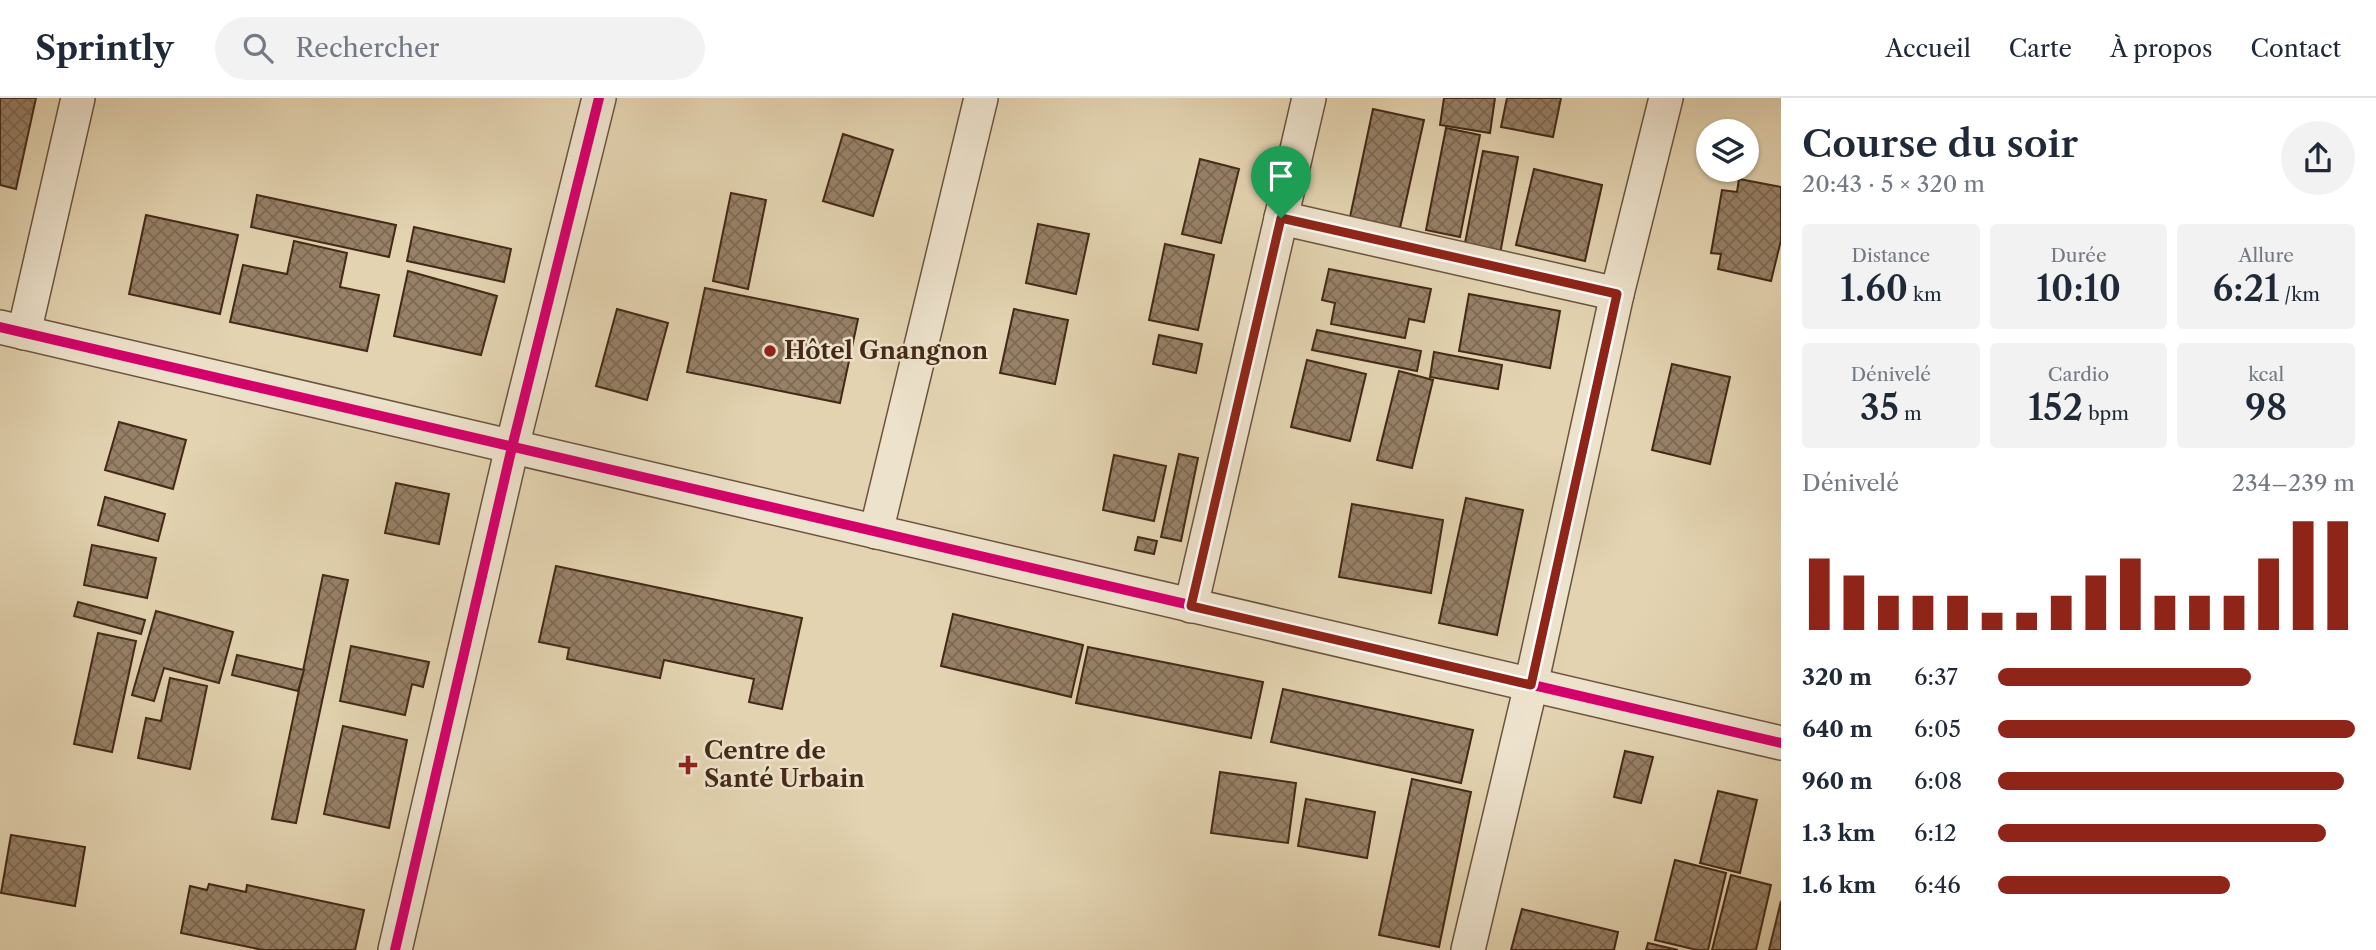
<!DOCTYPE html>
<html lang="fr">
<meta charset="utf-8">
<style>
:root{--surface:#fff;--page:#f2f2f3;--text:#1f2937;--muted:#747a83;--line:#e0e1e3;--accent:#8f2418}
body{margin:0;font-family:"Libre Caslon Text",serif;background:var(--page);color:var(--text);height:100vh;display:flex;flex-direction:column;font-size:26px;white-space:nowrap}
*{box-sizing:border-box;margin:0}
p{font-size:23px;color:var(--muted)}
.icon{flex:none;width:38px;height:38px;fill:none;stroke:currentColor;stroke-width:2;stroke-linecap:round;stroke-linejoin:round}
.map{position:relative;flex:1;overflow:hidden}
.details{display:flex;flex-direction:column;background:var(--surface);width:595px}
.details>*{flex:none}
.controls{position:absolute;left:1696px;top:21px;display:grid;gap:14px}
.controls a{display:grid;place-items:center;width:63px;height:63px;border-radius:50%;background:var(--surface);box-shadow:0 2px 5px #0004;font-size:35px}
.pin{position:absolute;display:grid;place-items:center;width:60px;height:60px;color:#fff;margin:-72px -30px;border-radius:50% 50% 50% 0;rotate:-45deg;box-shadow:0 0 7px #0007}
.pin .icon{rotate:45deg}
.round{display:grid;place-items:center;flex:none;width:74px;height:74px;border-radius:37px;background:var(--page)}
.summary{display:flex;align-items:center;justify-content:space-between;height:119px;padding:0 21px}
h1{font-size:38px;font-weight:600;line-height:52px}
.stats{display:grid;grid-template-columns:repeat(3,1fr);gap:10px;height:119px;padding:7px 21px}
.stats div{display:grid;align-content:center;border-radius:7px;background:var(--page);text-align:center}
.stats b{font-size:35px;font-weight:600}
.stats small{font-size:19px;font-weight:400}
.stats p{font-size:19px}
.chart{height:196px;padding:14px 21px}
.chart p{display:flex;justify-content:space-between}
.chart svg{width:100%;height:126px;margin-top:7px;stroke:var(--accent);stroke-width:6}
ul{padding:0 21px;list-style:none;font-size:23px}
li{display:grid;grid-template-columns:112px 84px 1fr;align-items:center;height:52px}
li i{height:18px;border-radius:9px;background:var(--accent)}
header{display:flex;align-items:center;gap:42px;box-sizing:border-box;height:98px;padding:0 35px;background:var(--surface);border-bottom:2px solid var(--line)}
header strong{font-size:33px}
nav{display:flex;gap:38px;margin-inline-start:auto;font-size:24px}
.search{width:490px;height:63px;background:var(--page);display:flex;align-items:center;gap:18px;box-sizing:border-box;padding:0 24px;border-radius:38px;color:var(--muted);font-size:26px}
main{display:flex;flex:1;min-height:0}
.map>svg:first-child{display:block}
</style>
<header>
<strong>Sprintly</strong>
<div class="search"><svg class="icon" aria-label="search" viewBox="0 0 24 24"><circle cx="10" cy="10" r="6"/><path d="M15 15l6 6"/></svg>Rechercher</div>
<nav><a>Accueil</a><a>Carte</a><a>À propos</a><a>Contact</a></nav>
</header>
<main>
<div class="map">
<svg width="1781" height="852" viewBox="0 0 1781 852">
<defs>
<pattern id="building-cross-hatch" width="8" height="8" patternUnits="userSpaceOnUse" patternTransform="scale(1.75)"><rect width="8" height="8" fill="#978167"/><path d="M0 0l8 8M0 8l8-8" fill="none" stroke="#7d6a54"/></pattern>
</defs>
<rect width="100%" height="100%" fill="#e3d3b0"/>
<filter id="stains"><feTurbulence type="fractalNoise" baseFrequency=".00286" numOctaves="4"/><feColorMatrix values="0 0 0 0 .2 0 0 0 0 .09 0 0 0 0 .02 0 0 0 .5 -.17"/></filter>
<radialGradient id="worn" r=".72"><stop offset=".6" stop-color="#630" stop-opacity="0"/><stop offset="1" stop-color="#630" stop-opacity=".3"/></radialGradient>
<!-- building -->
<g fill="url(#building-cross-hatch)" stroke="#442917" stroke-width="2">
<path d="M 0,0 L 36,0 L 16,91 L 0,87 Z"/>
<path d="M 1444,0 L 1495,0 L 1490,35 L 1440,27 Z"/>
<path d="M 1507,0 L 1561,0 L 1553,39 L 1501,29 Z"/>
<path d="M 1373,11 L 1424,22 L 1400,130 L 1350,119 Z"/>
<path d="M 1446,30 L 1480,37 L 1460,139 L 1426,132 Z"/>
<path d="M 843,36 L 893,52 L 873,118 L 823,103 Z"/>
<path d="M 1483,53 L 1518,59 L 1500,156 L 1464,150 Z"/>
<path d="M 1200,61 L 1239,71 L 1221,145 L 1182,136 Z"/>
<path d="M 1534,71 L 1602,87 L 1585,163 L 1516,147 Z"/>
<path d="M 1739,81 L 1781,89 L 1781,142 L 1771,183 L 1718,171 L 1721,156 L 1711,155 L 1722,92 L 1737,94 Z"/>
<path d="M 731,95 L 766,102 L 748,191 L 713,183 Z"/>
<path d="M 257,97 L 396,127 L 389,159 L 251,129 Z"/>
<path d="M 146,117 L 238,137 L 220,216 L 129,196 Z"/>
<path d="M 1038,126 L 1089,136 L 1076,196 L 1026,185 Z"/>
<path d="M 414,129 L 511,151 L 504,184 L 407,163 Z"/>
<path d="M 294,143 L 347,155 L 340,189 L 379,197 L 367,253 L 230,224 L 243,167 L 287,176 Z"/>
<path d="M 1165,146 L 1214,157 L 1198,232 L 1149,222 Z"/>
<path d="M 1329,171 L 1431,191 L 1424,224 L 1409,221 L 1405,240 L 1331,226 L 1335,205 L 1322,202 Z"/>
<path d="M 408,173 L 497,198 L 481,257 L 394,238 Z"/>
<path d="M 705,190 L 858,221 L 840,305 L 687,274 Z"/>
<path d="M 1469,196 L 1560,213 L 1550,270 L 1459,253 Z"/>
<path d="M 617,211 L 668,225 L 647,302 L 596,288 Z"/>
<path d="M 1014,211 L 1068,222 L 1055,286 L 1000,275 Z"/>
<path d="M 1317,232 L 1421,253 L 1417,273 L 1312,252 Z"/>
<path d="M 1159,237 L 1202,246 L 1196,275 L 1153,266 Z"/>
<path d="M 1434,254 L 1502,267 L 1498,291 L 1430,279 Z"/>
<path d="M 1307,262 L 1366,276 L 1350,343 L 1291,329 Z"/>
<path d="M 1672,266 L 1730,279 L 1710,366 L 1652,352 Z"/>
<path d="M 1399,273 L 1433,282 L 1412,370 L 1377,362 Z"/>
<path d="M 119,324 L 186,342 L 173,391 L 105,372 Z"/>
<path d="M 1179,356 L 1198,360 L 1181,443 L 1161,439 Z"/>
<path d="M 1114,357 L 1166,368 L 1154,423 L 1103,412 Z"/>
<path d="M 396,385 L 449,396 L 439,446 L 385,435 Z"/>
<path d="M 105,399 L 165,416 L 158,443 L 98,427 Z"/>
<path d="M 1466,400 L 1523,412 L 1497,537 L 1439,525 Z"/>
<path d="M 1352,406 L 1443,422 L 1431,495 L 1339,479 Z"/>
<path d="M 1138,439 L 1157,443 L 1154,456 L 1135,452 Z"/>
<path d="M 92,447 L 156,460 L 147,500 L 84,487 Z"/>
<path d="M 556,468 L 802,520 L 782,611 L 749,604 L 754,581 L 664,562 L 660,580 L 567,561 L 569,550 L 539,544 Z"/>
<path d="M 323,477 L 348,482 L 296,725 L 272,721 Z"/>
<path d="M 78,504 L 145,522 L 141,536 L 74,518 Z"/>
<path d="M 156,513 L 233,534 L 219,585 L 164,570 L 154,603 L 132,597 Z"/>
<path d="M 953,516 L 1083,547 L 1071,599 L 941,568 Z"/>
<path d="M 98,535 L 136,543 L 112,654 L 74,646 Z"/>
<path d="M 351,548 L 429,564 L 423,589 L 412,586 L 405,617 L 340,603 Z"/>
<path d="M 1088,549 L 1263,584 L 1251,640 L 1076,605 Z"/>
<path d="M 237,557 L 304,572 L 298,593 L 232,577 Z"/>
<path d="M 170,580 L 207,588 L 190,671 L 138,660 L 146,620 L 161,623 Z"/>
<path d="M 1283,591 L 1473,632 L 1461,685 L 1271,644 Z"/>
<path d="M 343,628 L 407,642 L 389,730 L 324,716 Z"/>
<path d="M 1625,653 L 1653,659 L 1641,705 L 1614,699 Z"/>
<path d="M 1220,674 L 1296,685 L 1288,745 L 1211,735 Z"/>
<path d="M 1412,681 L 1471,694 L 1439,849 L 1379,837 Z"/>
<path d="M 1718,693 L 1757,702 L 1740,775 L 1700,765 Z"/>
<path d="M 1306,701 L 1375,714 L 1367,760 L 1298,748 Z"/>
<path d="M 11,737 L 85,749 L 75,808 L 1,795 Z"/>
<path d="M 1675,762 L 1726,775 L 1708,852 L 1697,852 L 1655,842 Z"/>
<path d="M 1731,777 L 1771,787 L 1756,852 L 1712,852 Z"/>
<path d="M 209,786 L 246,794 L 247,787 L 364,812 L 355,852 L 263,852 L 181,835 L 190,788 L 207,792 Z"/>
<path d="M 1781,803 L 1781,852 L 1769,852 Z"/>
<path d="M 1522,811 L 1618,834 L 1614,852 L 1511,852 Z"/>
<path d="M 1648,845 L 1678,852 L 1646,852 Z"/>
</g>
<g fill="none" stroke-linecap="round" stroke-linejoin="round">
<defs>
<g id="street">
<path d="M 1281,120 L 1617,196"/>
<path d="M 0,229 L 1781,645"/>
<path d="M 24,235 L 78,0"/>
<path d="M 876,434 L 981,0"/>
<path d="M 1191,508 L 1309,0"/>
<path d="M 395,852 L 512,349 L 599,0"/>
<path d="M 1468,852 L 1531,587 L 1617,196 L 1666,0"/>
</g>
</defs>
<!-- street casing -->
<use href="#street" stroke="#6c543d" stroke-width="36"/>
<!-- street -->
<use href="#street" stroke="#ede2cc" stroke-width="33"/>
<defs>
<g id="cycleway">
<path d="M 0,229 L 1781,645"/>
<path d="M 395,852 L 512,349 L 599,0"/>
</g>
</defs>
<!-- cycleway casing -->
<use href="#cycleway" stroke="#ede2cc" stroke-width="15"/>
<!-- cycleway -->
<use href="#cycleway" stroke="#d6006c" stroke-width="10"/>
</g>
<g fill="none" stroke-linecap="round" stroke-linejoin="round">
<defs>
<path id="route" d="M 1281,120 L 1617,196 L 1531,587 L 1191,508 Z"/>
</defs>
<!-- route casing -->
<use href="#route" stroke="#fff" stroke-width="14"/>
<!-- route -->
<use href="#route" stroke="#8f2418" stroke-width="9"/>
</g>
<!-- markers -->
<g fill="#8f2418" stroke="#ede2cc" stroke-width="2.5">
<circle cx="770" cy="253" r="7"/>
<path d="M684.5 656.5h7v7h7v7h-7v7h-7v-7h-7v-7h7z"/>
</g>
<g text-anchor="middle" stroke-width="5" stroke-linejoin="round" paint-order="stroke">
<!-- poi labels -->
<g font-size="24" font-weight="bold" fill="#442917" stroke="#ede2cc" text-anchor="start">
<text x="784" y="261">Hôtel Gnangnon</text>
<text x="704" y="661">Centre de<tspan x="704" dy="28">Santé Urbain</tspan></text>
</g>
</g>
<rect width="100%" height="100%" filter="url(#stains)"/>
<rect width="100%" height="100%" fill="url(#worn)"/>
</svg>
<div class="controls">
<a><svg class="icon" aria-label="layers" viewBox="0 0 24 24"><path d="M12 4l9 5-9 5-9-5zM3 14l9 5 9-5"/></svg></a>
</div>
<div class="pin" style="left:1281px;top:120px;background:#1e9e55"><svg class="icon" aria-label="arrive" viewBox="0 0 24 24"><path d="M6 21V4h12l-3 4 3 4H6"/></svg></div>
</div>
<section class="details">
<div class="summary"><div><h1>Course du soir</h1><p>20:43 · 5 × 320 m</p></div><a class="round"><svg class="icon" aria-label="share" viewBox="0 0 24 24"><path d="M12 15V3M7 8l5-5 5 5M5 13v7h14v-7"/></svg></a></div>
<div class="stats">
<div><p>Distance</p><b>1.60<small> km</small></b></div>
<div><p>Durée</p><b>10:10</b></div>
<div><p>Allure</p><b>6:21<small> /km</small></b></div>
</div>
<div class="stats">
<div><p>Dénivelé</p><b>35<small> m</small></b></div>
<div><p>Cardio</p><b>152<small> bpm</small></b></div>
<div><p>kcal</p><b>98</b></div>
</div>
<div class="chart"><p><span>Dénivelé</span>234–239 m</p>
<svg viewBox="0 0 160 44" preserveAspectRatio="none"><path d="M5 44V19M15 44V25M25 44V32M35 44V32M45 44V32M55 44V38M65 44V38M75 44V32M85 44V25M95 44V19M105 44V32M115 44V32M125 44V32M135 44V19M145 44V6M155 44V6"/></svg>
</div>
<ul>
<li><b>320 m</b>6:37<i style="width:71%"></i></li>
<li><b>640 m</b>6:05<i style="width:100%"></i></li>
<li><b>960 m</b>6:08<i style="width:97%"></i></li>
<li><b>1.3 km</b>6:12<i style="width:92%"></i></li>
<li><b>1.6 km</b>6:46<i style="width:65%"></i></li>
</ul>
</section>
</main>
